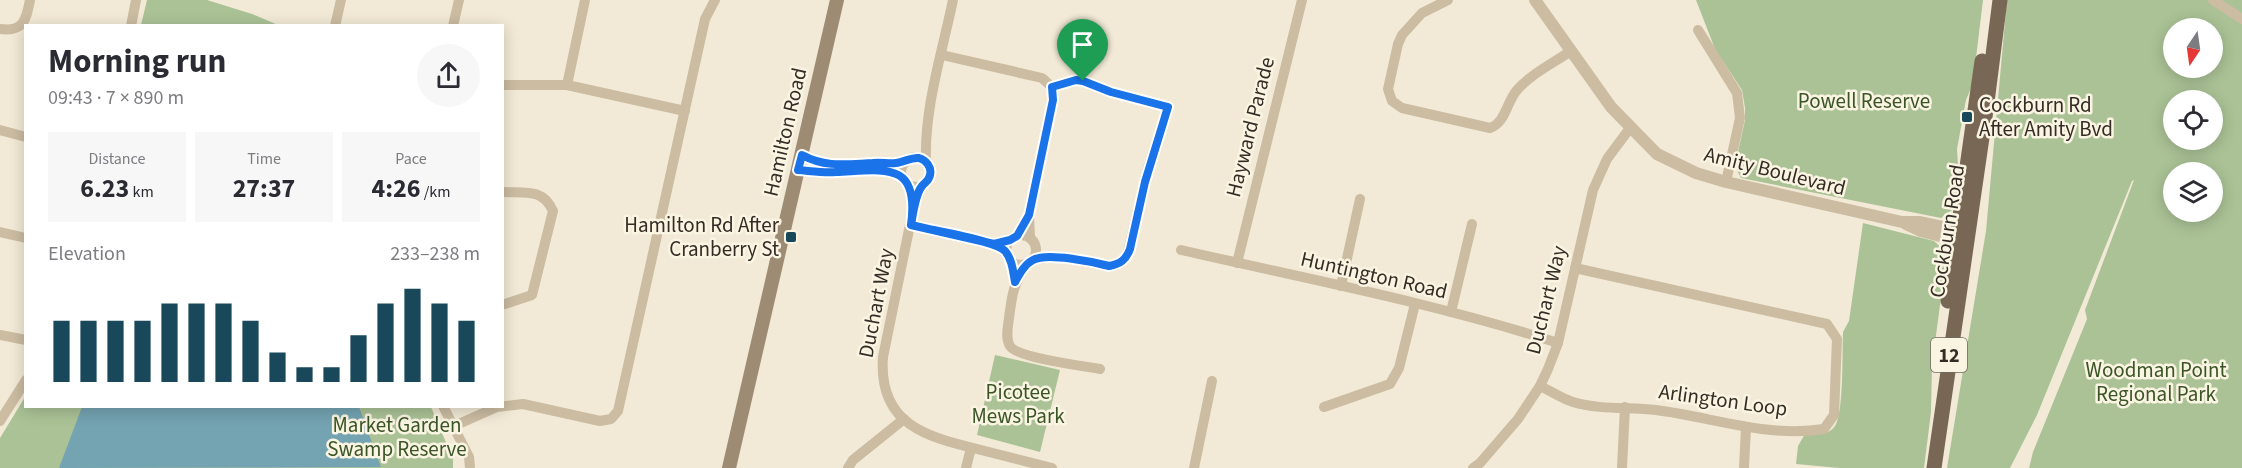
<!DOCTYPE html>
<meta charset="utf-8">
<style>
:root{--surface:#fff;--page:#f7f7f7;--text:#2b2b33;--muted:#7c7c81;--accent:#184859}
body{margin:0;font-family:"Source Sans 3",sans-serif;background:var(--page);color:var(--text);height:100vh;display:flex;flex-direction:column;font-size:22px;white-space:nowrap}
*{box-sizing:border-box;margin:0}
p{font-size:20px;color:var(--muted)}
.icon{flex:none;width:33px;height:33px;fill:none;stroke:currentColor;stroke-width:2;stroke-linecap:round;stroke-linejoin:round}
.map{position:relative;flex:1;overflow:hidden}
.sheet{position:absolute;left:24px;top:24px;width:480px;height:384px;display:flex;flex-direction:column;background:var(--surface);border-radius:0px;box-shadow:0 3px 15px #0003}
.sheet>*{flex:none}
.needle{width:39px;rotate:193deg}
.fabs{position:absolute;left:2163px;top:18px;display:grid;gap:12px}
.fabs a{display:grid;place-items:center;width:60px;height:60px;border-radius:50%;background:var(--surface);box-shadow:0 3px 15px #0003;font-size:30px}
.pin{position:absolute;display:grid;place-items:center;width:51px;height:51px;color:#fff;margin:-62px -26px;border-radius:50% 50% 50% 0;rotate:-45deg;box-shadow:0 0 6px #0007}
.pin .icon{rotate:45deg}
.round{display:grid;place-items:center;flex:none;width:63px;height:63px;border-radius:32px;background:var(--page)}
.headline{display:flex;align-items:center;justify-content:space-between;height:102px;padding:0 24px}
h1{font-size:33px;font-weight:700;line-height:45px}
.stats{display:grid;grid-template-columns:repeat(3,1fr);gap:9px;height:102px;padding:6px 24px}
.stats div{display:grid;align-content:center;border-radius:0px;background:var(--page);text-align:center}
.stats b{font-size:26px;font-weight:700}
.stats small{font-size:16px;font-weight:400}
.stats p{font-size:16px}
.chart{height:168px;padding:12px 24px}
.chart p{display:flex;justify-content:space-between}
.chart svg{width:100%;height:108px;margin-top:6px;stroke:var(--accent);stroke-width:6}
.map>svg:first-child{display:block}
</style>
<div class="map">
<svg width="2242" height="468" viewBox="0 0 2242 468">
<rect width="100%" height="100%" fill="#f2ead6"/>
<!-- green -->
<g fill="#abc296" fill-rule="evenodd">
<path d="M 147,0 L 207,0 L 252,14 L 278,25 L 141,25 Z"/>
<path d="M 1696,0 L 1983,0 L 1973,83 L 1966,100 L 1957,149 L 1958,166 L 1952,210 L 1941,218 L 1741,178 L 1735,166 L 1745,120 L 1745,108 L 1742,90 L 1715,49 Z"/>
<path d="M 2007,0 L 2242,0 L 2242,468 L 2029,468 L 2033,452 L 2087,319 L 2085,310 L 2134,180 L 2132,181 L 2037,415 L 2010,468 L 1947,468 L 1986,231 ZM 2174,28 L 2212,28 L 2212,68 L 2174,68 ZM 2174,100 L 2212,100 L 2212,140 L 2174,140 ZM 2174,172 L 2212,172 L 2212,212 L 2174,212 Z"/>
<path d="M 1863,223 L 1934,241 L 1947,253 L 1932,365 L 1931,412 L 1924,468 L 1839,468 L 1796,464 L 1798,446 L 1805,434 C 1816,434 1828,436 1835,426 C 1844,413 1842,350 1843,332 L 1849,321 Z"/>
<path d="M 995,355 L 1060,370 L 1040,452 L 977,435 Z"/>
<path d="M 25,397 L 26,406 L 431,407 L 453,459 L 453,468 L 0,468 L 0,438 Z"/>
</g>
<!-- water -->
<path fill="#74a3b1" d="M 82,407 L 359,407 L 381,467 L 59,468 Z"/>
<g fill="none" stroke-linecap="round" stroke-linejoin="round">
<!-- minor -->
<g stroke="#cbbca2" stroke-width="10">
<path d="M 1448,0 L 1422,13 L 1402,35 L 1398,44 L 1388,89 L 1392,101 L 1402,108 L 1490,128 C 1506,122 1506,103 1517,90 C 1531,74 1553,63 1571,51"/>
<path d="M 2213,0 L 2242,19"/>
<path d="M 131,26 L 136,0"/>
<path d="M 335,26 L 341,0"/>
<path d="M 453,26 L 459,0"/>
<path d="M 0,29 C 24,32 26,20 30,0"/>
<path d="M 1698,30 L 1737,93 L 1740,118 L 1726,182"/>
<path d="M 942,55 L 1042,78 L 1052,87 L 1053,100 L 1029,215 L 1030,238"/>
<path d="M 502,85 L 567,85 L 685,111"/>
<path d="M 567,85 L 585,0"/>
<path d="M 0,130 L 26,137"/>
<path d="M 802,155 L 823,164 L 841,166 L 906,162"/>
<circle cx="916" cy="172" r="15"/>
<path d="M 926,162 C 924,108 942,53 953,0"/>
<path d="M 798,170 L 839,172"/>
<path d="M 875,170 L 890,171 L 901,175"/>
<path d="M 922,186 L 913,210 L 883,357 C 878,425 927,437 981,450 C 1005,456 1029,462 1052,468"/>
<path d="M 502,192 C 525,193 543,188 553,211 L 532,295 L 505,304"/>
<path d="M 911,225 L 994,244 L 1007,252"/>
<path d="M 0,232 L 26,238"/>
<circle cx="1021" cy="250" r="15"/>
<path d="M 1181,250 C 1307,279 1435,303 1558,343"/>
<path d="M 1034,259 L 1058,257 L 1109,266 L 1116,265 L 1127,256 L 1148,168 L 1168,107 L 1111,92 L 1083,81 L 1070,81 L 1052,87"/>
<path d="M 1237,263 L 1302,0"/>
<path d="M 1026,265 C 1013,285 1012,295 1009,318 C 1008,327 1005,338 1010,346 C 1017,358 1084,366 1100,369"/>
<path d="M 1341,286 L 1360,199"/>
<path d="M 1451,312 L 1472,224"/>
<path d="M 0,335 L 26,340"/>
<path d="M 1540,386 C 1551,391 1562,399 1573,402 C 1599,410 1629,407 1656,410 C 1712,417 1767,438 1824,429 L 1834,415 L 1837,339 L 1827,324 L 1575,268"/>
<path d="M 443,406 L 469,457 L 470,468"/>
<path d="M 1324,407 L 1390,384 L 1399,368 L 1415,304"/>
<path d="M 0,421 L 26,380"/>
<path d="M 454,426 L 497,407 L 523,404 L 600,421 L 611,419 L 618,411 L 705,19 L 715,0"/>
<path d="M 848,468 L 853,460 L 904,419"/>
<path d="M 966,468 L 971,448"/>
<path d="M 1194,468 L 1212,381"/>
<path d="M 1473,468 L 1480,463 L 1518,419 L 1540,386 L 1548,369 L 1558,343 L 1593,190 L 1607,159 L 1630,128"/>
<path d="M 1622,468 L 1625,407"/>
<path d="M 1744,468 L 1746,427"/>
</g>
<!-- tertiary -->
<g stroke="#cbbca2" stroke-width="12">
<path d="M 1535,0 L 1611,107 L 1657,154 L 1696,173 L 1726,182 L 1902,222 L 1920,222 L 1967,232"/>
<path d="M 1906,224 L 1921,231 L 1963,242"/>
</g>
<!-- secondary -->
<path stroke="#9e8b73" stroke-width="14" d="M 729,468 L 837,0"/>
<!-- primary -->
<g stroke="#786755" stroke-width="15">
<path d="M 1948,301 L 1982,61"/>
<path d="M 1934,468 L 1986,110 L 2000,0"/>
</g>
</g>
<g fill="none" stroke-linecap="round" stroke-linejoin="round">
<defs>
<path id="route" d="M 1083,81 L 1076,80 L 1052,87 L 1053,100 L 1029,215 L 1017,236 L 1010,240 L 994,244 L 911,225 C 920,160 884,170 836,172 C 824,173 811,171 798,170 L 802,155 C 826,168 847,164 873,163 C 881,162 889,164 896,163 C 904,162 912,157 919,158 C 926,160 932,167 930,175 C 929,181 925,182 922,186 C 915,195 913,214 911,225 C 929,230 995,240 1005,251 C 1012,259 1013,271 1015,282 C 1020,273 1025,264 1033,260 C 1047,252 1093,262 1109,266 C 1120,264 1126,260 1130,249 L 1145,182 L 1168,107 L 1111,92 L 1083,81"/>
</defs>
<!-- route casing -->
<use href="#route" stroke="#fff" stroke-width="12"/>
<!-- route -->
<use href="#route" stroke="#1a73e8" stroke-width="8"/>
</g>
<!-- markers -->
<g fill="#184859" stroke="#faf4e3" stroke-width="2">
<rect x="1961" y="111" width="12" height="12" rx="3"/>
<rect x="785" y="231" width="12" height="12" rx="3"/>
</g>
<g text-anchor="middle" stroke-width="5" stroke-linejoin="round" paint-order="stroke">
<!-- shield labels -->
<rect fill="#faf4e3" stroke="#70695e" stroke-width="1.5" x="1931" y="338" width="36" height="34" rx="4.5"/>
<g font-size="20" font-weight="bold" fill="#352d25">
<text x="1949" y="362">12</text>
</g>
<!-- park labels -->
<g font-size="21" fill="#3b5527" stroke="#faf4e3">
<text x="1864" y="108">Powell Reserve</text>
<text x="2156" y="377">Woodman Point<tspan x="2156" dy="24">Regional Park</tspan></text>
<text x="1018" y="399">Picotee<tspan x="1018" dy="24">Mews Park</tspan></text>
<text x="397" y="432">Market Garden<tspan x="397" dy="24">Swamp Reserve</tspan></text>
</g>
<!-- poi labels -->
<g font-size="21" fill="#352d25" stroke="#faf4e3" text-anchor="start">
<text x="1979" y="112">Cockburn Rd<tspan x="1979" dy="24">After Amity Bvd</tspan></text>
<text x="779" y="232" text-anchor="end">Hamilton Rd After<tspan x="779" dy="24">Cranberry St</tspan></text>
</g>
<!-- street labels -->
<g font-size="21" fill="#352d25" stroke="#faf4e3">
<text transform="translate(1250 127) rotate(-76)" y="7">Hayward Parade</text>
<text transform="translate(785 132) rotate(-77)" y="7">Hamilton Road</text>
<text transform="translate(1775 171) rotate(14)" y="7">Amity Boulevard</text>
<text transform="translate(1947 231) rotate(-81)" y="7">Cockburn Road</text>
<text transform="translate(1374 275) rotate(13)" y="7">Huntington Road</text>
<text transform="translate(1546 300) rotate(-76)" y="7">Duchart Way</text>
<text transform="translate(876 303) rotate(-79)" y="7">Duchart Way</text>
<text transform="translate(1723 400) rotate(8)" y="7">Arlington Loop</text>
</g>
</g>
</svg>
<div class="fabs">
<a><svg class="needle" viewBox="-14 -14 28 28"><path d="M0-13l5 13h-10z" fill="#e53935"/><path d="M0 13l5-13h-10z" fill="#7c7c81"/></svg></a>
<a><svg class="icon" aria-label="locate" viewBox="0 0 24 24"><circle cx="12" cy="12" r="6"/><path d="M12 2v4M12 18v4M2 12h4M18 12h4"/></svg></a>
<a><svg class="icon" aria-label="layers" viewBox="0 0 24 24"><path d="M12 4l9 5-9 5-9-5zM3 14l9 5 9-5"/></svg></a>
</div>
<div class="pin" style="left:1083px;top:81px;background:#1e9e55"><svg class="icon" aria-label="arrive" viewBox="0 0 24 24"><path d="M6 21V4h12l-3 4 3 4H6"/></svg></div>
<section class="sheet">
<div class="headline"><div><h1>Morning run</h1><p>09:43 · 7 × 890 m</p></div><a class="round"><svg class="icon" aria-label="share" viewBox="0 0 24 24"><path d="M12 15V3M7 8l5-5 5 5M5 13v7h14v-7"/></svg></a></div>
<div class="stats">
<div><p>Distance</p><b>6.23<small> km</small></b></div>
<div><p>Time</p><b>27:37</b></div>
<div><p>Pace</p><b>4:26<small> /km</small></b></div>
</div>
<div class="chart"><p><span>Elevation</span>233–238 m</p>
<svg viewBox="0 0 160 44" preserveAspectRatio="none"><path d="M5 44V19M15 44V19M25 44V19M35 44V19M45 44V12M55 44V12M65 44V12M75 44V19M85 44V32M95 44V38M105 44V38M115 44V25M125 44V12M135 44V6M145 44V12M155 44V19"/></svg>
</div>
</section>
</div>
